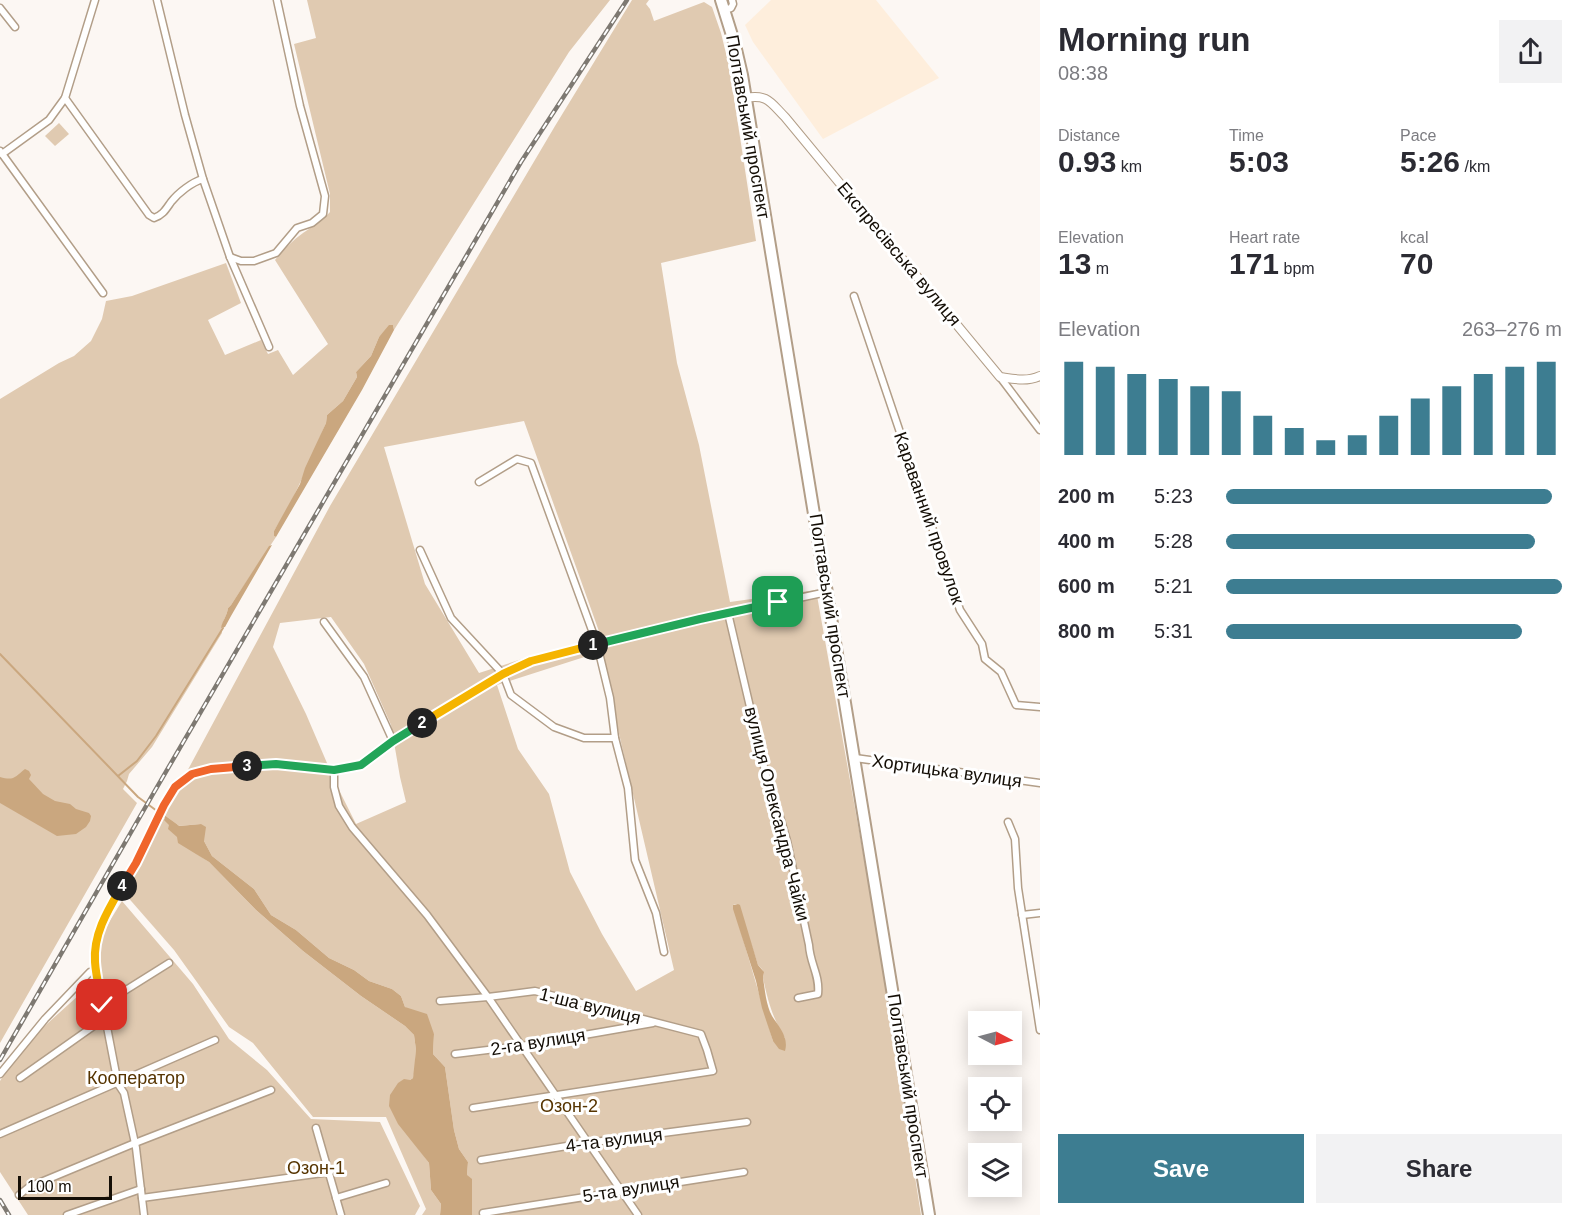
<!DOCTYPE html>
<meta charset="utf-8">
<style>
:root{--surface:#fff;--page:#f2f2f3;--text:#2b2b33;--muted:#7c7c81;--accent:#3d7d91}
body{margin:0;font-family:Helvetica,sans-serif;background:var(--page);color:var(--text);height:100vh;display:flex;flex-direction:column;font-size:22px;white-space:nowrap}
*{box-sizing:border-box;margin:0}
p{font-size:20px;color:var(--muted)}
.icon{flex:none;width:33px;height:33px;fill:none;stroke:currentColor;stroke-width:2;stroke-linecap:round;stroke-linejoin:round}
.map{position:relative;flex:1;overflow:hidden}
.side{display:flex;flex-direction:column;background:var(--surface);width:540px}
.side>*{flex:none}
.needle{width:39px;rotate:96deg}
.tools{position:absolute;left:968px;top:1011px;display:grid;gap:12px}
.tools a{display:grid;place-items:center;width:54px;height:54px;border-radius:0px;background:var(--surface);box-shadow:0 3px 15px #0003;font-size:30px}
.scale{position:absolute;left:18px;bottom:15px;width:94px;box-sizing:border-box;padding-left:6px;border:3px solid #140e06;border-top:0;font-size:16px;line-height:21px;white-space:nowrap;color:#140e06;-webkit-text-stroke:4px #fff;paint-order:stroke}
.pin{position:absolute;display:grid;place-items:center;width:51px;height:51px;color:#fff;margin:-26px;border-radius:12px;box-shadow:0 3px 9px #0006}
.km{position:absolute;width:30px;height:30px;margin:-15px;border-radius:50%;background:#222;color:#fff;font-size:16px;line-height:30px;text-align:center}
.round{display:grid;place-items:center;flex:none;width:63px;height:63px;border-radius:0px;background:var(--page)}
.summary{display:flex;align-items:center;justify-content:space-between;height:102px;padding:0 18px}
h1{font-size:33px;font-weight:700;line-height:45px}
.metrics{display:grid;grid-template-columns:repeat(3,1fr);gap:9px;height:102px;padding:6px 18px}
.metrics div{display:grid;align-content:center}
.metrics b{font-size:30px;font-weight:700}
.metrics small{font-size:16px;font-weight:400}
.metrics p{font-size:16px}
.chart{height:168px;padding:12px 18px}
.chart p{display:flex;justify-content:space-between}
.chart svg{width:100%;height:108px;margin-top:6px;stroke:var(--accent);stroke-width:6}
.primary-button{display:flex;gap:12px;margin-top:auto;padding:12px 18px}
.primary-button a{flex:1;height:69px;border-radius:0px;background:var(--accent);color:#fff;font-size:24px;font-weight:700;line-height:69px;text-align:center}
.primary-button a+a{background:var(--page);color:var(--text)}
ul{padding:0 18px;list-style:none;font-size:20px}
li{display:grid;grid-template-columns:96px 72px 1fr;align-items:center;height:45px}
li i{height:15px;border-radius:8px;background:var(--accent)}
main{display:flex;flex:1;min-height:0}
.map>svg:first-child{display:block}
</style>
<main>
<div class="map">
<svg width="1040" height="1215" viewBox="0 0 1040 1215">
<rect width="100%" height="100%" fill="#fcf7f3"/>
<!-- built -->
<path fill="#feeedc" d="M 771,0 L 876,0 L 939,78 L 823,139 L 753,42 L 745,25 Z"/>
<!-- green -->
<g fill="#e0cab1" fill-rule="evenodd">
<path d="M 307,0 L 610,0 L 569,52 L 394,330 L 393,325 L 379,337 L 371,356 L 356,372 L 357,377 L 343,401 L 327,415 L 326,423 C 310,460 296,497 274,531 L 274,536 L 276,537 L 231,605 L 228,608 C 227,617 220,623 222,633 L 152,747 L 129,774 L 127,781 L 123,789 L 137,803 L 0,1043 L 0,399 L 59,363 L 74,356 L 91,341 L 102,319 L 106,301 L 132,296 L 226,263 L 241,303 L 208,320 L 225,355 L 261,340 L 268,354 L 278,350 L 293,375 L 328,344 L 275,260 C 283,250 292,241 303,233 C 313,226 322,221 330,212 L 330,194 L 294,44 L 316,38 Z"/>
<path d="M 632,0 L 649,0 L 646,4 L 650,9 L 654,21 L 704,2 L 712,7 L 721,33 L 729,66 L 756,241 L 661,263 L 677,363 L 699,445 L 730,602 L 816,590 L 873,909 L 921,1215 L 472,1215 L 467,1175 L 468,1162 L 459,1149 L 454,1130 L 445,1067 L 433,1054 L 434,1034 L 405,1007 L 401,996 L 392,989 L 369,981 L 354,970 L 329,958 L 296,930 L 271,915 L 254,889 L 212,856 L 204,841 L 201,824 L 178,826 L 197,854 L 209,862 L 256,910 L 303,951 L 361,996 L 405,1026 L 414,1035 L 416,1050 L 415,1070 L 413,1078 L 410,1080 L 412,1140 L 429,1163 L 431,1190 L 441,1204 L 440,1215 L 422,1215 L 426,1209 L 386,1117 L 313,1117 L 253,1043 L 229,1027 L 174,950 L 125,894 L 170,803 L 330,506 L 555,126 ZM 524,421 L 601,637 L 528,657 L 479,673 L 425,584 L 384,447 ZM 331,617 L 364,664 L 391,725 L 400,777 L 406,802 L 356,824 L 336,784 L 306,714 L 273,647 L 280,623 ZM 600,652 L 674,970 L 636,991 L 602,934 L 570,872 L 549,794 L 518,749 L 497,685 ZM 735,904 L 738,904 L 758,965 C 762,969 765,971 763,978 C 768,1001 772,1017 785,1038 L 773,1041 L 733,905 Z"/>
<path d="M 59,123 L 69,134 L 55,146 L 45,136 Z"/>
<path d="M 122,901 L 193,984 L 229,1039 L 267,1070 L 311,1119 L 380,1122 L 420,1206 L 415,1215 L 28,1215 L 0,1172 L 0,1081 L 5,1073 L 38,1032 L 100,976 C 100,968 98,959 99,951 C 102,932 112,917 122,901 Z"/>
</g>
<!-- water -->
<g fill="#caa77f">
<path d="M 389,325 L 393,325 L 394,330 L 362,390 L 276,537 L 274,536 L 274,531 L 300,484 L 305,468 L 326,423 L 327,415 L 343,401 L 357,377 L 356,372 L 371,356 L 379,337 Z"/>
<path d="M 272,545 L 231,616 L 225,627 L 221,628 C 222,621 227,616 228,608 L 231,605 L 269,546 Z"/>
<path d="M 25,769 L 29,771 L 31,775 L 29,779 L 43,794 L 55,801 L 70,804 L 76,809 L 89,813 L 91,816 L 90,821 L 86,827 L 76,834 L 57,836 L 0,803 L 0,777 C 14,781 15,777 25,769 Z"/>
<path d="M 166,817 L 179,826 L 201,824 L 206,827 L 204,841 L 212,856 L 254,889 L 271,915 L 296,930 L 329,958 L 354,970 L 369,981 L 392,989 L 401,996 L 405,1007 L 427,1014 L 434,1034 L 433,1054 L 445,1067 L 454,1130 L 459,1149 L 468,1162 L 467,1175 L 472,1179 L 472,1215 L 440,1215 L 441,1204 L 431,1190 L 429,1163 L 398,1124 L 389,1106 L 390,1095 L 398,1083 L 404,1079 L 410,1080 L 413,1078 L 416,1050 L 414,1035 L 405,1026 L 361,996 L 303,951 L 256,910 L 209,862 L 178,843 L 177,837 L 168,829 L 169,825 L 164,820 Z"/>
<path d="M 738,904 L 740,905 L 758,965 L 764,972 L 763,978 C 765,990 766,1005 772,1016 C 779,1027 789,1037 785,1051 L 779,1049 L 773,1041 L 762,1008 L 756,981 L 733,909 L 733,905 Z"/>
</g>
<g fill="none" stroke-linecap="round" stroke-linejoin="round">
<!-- stream -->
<g stroke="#caa77f" stroke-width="2">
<path d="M 0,654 L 138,797 L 176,825"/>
<path d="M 118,776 L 137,761 L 156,736 L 223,628"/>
</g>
<defs>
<g id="minor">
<path d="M 157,0 L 185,115 L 203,179 L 230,257 L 269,347"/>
<path d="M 0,8 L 15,27"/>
<path d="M 724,10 L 731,8 L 733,4 L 732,0"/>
<path d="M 65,98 L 149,215 L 154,218 C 163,215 166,209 171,202 C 178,193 192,182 203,179"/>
<path d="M 0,151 L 103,293"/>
<path d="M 2,154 L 49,120 L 65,98 L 95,0"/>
<path d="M 230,257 L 241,261 L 254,261 L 276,253 L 297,228 L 312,223 L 323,214 L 325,196 L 300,106 L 277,0"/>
<path d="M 854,296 L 960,610 L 982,644 L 985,659 L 1001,672 L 1016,705 L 1040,707"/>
<path d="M 1000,377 L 1040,430"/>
<path d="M 479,482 L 517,459 L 531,463 L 597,644 L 610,698 L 615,738 L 628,788 L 635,860 L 656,913 L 664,952"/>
<path d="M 420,550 L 451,618 L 503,674 L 511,695 L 554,727 L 584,738 L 615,738"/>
<path d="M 728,613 L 773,805 L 780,817 L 787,841 L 809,945 C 810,964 820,975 818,994 L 798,998"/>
<path d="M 324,622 L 364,677 L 393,741"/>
<path d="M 855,758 L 1040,783"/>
<path d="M 1008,822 L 1015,839 L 1018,888 L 1040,1030"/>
<path d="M 1022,915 L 1040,913"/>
<path d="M 440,1001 L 488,997 L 535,991 L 701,1034 L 707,1050 L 713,1071 L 473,1108"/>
<path d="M 102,1005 L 169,963"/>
<path d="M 455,1054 L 521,1046 L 653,1023"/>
<path d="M 0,1074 L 45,1019 L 90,972 L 96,970"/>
<path d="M 20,1078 L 105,1018"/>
<path d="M 316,1128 L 341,1215"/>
<path d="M 0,1134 L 215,1040"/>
<path d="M 481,1160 L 579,1144 L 747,1122"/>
<path d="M 19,1195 L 29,1187 L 135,1143 L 271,1090"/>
<path d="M 142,1198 L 330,1172"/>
<path d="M 336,1198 L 386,1183"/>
<path d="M 483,1213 L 744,1172"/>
<path d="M 67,1215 L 141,1189"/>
<path d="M 144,1215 L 136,1148 L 124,1093 L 118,1084 L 96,970 L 95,956 L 97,940 L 102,922 L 136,863 L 164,805 L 175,787 L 192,774 L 211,769 L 276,764 L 334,770"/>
<path d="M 638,1215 L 488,997 L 427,915 L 352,827 L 339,806 L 334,787 L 334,770 L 361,765 L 393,741 L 452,704 L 503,674 L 531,661 L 700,619 L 827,592"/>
</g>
<path id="tertiary" d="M 745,98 C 768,94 770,102 785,117 L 1000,377 C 1014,379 1027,382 1040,376"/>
<path id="trunk" d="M 721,0 L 735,45 L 742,75 L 929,1215"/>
</defs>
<!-- minor casing -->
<use href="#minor" stroke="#b29e88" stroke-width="9"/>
<!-- tertiary casing -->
<use href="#tertiary" stroke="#b29e88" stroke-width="10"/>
<!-- trunk casing -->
<use href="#trunk" stroke="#b29e88" stroke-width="14"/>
<!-- minor -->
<use href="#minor" stroke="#fff" stroke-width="6"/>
<!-- tertiary -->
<use href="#tertiary" stroke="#fff" stroke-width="8"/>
<!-- trunk -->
<use href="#trunk" stroke="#fff" stroke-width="10"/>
<defs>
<g id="rail">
<path d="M 0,1060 L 153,794 L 521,162 L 627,0"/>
<path d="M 0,1200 L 9,1215"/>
</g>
</defs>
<!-- rail casing -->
<use href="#rail" stroke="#7e7972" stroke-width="4.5"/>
<!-- rail -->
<use href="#rail" stroke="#fff" stroke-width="2" stroke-dasharray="7" stroke-linecap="butt"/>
</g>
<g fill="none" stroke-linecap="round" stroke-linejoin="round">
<defs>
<path id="split-1" d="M 593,645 L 700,619 L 778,602"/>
<path id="split-2" d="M 422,723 L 503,674 L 531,661 L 593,645"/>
<path id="split-3" d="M 247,766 L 276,764 L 334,770 L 361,765 L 393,741 L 422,723"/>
<path id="split-4" d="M 122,886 L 136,863 L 164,805 L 175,787 L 192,774 L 211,769 L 247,766"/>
<path id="split-5" d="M 102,1005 C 100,991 96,977 95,962 C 93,934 108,910 122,886"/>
</defs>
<!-- split-1 casing -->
<use href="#split-1" stroke="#fff" stroke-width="12"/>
<!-- split-2 casing -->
<use href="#split-2" stroke="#fff" stroke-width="12"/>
<!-- split-3 casing -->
<use href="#split-3" stroke="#fff" stroke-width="12"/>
<!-- split-4 casing -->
<use href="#split-4" stroke="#fff" stroke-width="12"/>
<!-- split-5 casing -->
<use href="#split-5" stroke="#fff" stroke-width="12"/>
<!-- split-1 -->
<use href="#split-1" stroke="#22a559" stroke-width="8"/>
<!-- split-2 -->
<use href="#split-2" stroke="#f5b400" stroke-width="8"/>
<!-- split-3 -->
<use href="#split-3" stroke="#22a559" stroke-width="8"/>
<!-- split-4 -->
<use href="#split-4" stroke="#f0652b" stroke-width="8"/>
<!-- split-5 -->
<use href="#split-5" stroke="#f5b400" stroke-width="8"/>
</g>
<g text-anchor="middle" stroke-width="6" stroke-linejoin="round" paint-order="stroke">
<!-- street labels -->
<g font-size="18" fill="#140e06" stroke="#fff">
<text transform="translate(748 127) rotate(80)" y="6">Полтавський проспект</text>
<text transform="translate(899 254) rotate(50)" y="6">Експресівська вулиця</text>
<text transform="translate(929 518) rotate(71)" y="6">Караванний провулок</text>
<text transform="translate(830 606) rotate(81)" y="6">Полтавський проспект</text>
<text transform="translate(947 771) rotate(8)" y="6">Хортицька вулиця</text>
<text transform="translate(777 814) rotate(76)" y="6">вулиця Олександра Чайки</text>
<text transform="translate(590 1006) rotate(14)" y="6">1-ша вулиця</text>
<text transform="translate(538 1042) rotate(-9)" y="6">2-га вулиця</text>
<text transform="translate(908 1086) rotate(81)" y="6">Полтавський проспект</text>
<text transform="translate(614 1140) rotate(-7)" y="6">4-та вулиця</text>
<text transform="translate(631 1189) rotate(-9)" y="6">5-та вулиця</text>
</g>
<!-- park labels -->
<g font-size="18" fill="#563400" stroke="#fff">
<text x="136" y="1084">Кооператор</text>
<text x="569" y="1112">Озон-2</text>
<text x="316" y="1174">Озон-1</text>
</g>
</g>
</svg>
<div class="tools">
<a><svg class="needle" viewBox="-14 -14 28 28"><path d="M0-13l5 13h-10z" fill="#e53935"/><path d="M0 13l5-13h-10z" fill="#7c7c81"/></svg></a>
<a><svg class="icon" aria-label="locate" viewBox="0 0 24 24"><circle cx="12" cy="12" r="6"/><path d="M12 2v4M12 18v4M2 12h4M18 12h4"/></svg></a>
<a><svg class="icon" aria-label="layers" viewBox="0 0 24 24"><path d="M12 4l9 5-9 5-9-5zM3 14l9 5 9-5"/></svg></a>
</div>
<div class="scale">100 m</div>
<div class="pin" style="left:778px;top:602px;background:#1e9e55"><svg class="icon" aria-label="arrive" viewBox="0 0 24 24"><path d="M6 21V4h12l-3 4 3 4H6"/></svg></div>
<div class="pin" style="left:102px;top:1005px;background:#d93025"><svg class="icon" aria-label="check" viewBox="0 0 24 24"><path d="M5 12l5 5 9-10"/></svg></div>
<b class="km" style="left:593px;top:645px">1</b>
<b class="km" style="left:422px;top:723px">2</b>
<b class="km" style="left:247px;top:766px">3</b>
<b class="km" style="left:122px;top:886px">4</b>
</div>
<section class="side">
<div class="summary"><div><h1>Morning run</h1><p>08:38</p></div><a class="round"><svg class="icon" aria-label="share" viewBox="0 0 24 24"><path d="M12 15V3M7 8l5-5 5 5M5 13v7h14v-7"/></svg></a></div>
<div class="metrics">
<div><p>Distance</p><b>0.93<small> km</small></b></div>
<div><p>Time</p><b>5:03</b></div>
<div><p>Pace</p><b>5:26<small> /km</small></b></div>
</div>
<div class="metrics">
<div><p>Elevation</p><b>13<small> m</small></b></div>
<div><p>Heart rate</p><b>171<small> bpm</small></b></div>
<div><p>kcal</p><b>70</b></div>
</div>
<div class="chart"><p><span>Elevation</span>263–276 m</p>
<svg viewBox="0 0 160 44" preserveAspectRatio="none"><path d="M5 44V6M15 44V8M25 44V11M35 44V13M45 44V16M55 44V18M65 44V28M75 44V33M85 44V38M95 44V36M105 44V28M115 44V21M125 44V16M135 44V11M145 44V8M155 44V6"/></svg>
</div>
<ul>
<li><b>200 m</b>5:23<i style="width:97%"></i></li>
<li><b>400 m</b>5:28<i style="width:92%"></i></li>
<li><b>600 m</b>5:21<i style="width:100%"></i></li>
<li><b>800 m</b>5:31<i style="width:88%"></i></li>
</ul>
<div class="primary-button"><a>Save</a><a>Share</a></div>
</section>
</main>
